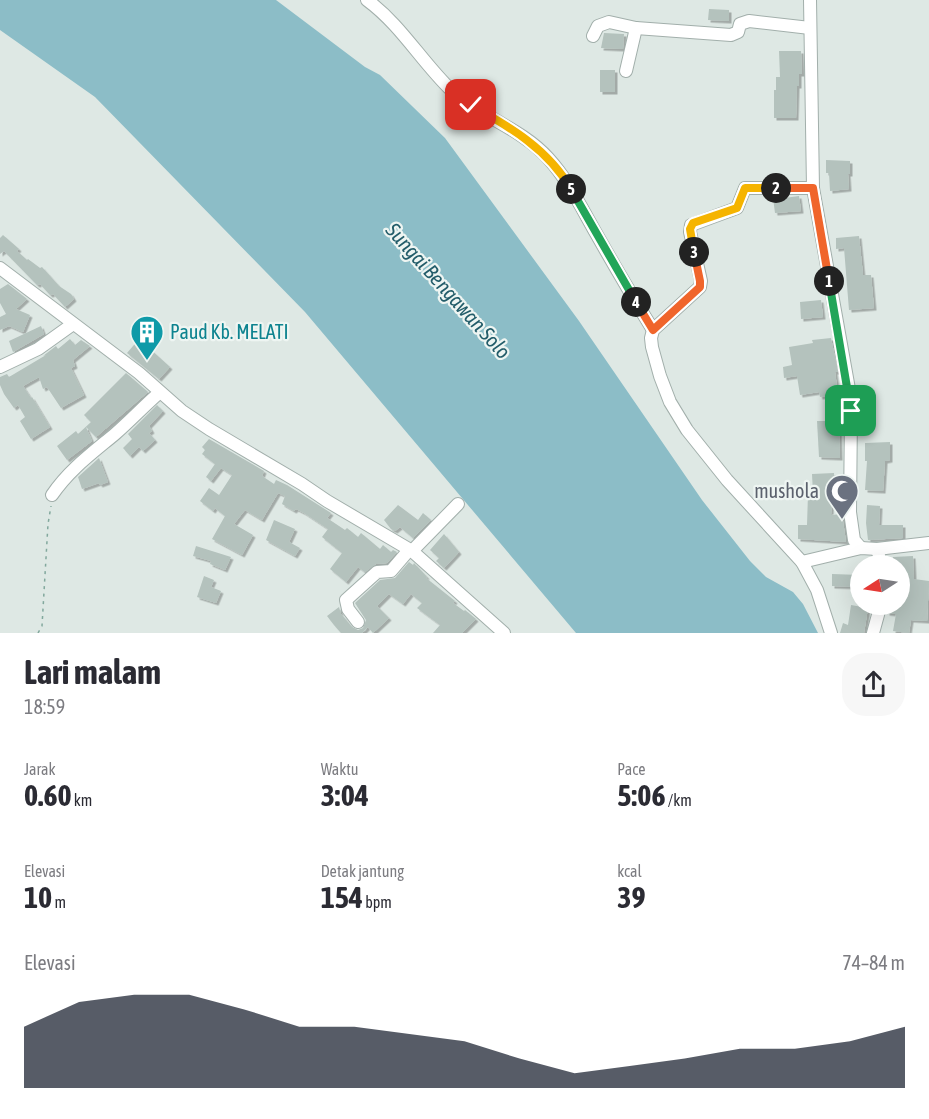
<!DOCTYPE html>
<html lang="id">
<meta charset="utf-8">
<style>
:root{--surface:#fff;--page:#f7f7f7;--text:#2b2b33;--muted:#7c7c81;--accent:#111827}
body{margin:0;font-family:"Asap Condensed",sans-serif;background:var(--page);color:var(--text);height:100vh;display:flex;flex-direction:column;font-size:22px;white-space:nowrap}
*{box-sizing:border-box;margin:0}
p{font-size:20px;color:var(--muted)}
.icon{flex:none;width:33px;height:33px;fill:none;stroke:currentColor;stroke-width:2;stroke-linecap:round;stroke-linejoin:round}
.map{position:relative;height:633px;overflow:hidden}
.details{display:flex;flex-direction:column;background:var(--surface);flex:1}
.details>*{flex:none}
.needle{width:39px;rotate:258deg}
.buttons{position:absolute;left:850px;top:555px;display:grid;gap:12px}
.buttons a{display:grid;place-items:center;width:60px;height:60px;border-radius:50%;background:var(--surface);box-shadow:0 6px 24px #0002;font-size:30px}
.pin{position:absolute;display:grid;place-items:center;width:51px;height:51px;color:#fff;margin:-26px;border-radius:12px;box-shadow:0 3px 9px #0006}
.km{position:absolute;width:30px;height:30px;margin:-15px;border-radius:50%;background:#222;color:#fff;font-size:16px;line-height:30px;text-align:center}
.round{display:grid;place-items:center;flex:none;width:63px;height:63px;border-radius:24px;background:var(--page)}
.headline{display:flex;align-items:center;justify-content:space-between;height:102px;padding:0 24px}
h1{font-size:33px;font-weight:700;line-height:45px}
.stats{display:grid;grid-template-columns:repeat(3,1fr);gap:9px;height:102px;padding:6px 24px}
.stats div{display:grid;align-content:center}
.stats b{font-size:30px;font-weight:700}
.stats small{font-size:16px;font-weight:400}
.stats p{font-size:16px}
.chart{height:168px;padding:12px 24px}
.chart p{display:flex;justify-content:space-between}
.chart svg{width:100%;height:108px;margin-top:6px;fill:var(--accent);opacity:.7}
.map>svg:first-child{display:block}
</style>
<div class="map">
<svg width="929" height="633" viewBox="0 0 929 633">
<defs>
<filter id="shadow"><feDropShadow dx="2.5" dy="2.5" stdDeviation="0" flood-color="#0004"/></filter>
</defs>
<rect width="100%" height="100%" fill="#dee8e4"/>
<!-- water -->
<path fill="#8cbdc7" d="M 0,0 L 276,0 L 365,67 L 380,75 L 445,138 L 579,321 L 702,500 L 750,561 L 766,577 L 793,592 L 803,604 L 818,633 L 576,633 L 305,312 L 95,97 L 0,30 Z"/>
<!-- building -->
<g fill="#b4c2bd" filter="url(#shadow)">
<path d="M 709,9 L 729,10 L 729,21 L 708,20 Z"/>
<path d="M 604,33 L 624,34 L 623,49 L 601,48 Z"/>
<path d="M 779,51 L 801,51 L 802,74 L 799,74 L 799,86 L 797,86 L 796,118 L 774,118 L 774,90 L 776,90 L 776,77 L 780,77 Z"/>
<rect x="600" y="70" width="15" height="22"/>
<path d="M 826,160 L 850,161 L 850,174 L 848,174 L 849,189 L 830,191 L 829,173 L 826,173 Z"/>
<path d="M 783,196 L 784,198 L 799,196 L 801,211 L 775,213 L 773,198 Z"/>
<path d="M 3,235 L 19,249 L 17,251 L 27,260 L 28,259 L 40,268 L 42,267 L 59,286 L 71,294 L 74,299 L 65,307 L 53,294 L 50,295 L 40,284 L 37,285 L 4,251 L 0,254 L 0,238 Z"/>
<path d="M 859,236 L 863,275 L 871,275 L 874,308 L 849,310 L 844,248 L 836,249 L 836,238 Z"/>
<path d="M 8,284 L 27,299 L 16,309 L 30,315 L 23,332 L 9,326 L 0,330 L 0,317 L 6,314 L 0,303 L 0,289 Z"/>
<path d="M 821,300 L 823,317 L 801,319 L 800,302 Z"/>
<path d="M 41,326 L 44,334 L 13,352 L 9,341 Z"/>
<path d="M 831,338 L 838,372 L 835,372 L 838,394 L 820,397 L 819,392 L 800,395 L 797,376 L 784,378 L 783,367 L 792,365 L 789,347 L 813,343 L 812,340 Z"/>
<path d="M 70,339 L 75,345 L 81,340 L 90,346 L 73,360 L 75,366 L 71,368 L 84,395 L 61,408 L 47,387 L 43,389 L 39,377 L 23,386 L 31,398 L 32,397 L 50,427 L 31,439 L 20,421 L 25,417 L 18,405 L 14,408 L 4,394 L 0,385 L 0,377 L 7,374 L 9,377 L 46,355 L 43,356 L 56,346 L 58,349 Z"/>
<path d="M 139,339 L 170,367 L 159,379 L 127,353 Z"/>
<path d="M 126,373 L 148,392 L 96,437 L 86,427 L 92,441 L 67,460 L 57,446 L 76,431 L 78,434 L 91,422 L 84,415 Z"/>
<path d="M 157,405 L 163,411 L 149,426 L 152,431 L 149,433 L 155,440 L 143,451 L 139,447 L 130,456 L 123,448 L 132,439 L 128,434 Z"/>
<path d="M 817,421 L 839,421 L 840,458 L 819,457 Z"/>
<path d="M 209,439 L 264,471 L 262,476 L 274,484 L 276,480 L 287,485 L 331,513 L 327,518 L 345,530 L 347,528 L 358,537 L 361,533 L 380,549 L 383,545 L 391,552 L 393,550 L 397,552 L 387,563 L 376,564 L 365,572 L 358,567 L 346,582 L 330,569 L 342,553 L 322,537 L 328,529 L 304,513 L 296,509 L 294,511 L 282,504 L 285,496 L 278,493 L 262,520 L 245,510 L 234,524 L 253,535 L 242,555 L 212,539 L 225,516 L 215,508 L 213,511 L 200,501 L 209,488 L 219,495 L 232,475 L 221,468 L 211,481 L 206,477 L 215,464 L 202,454 L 205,450 L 202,447 Z"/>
<path d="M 890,442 L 890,460 L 885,461 L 883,491 L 865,490 L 867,461 L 865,461 L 865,443 Z"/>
<path d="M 99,458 L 108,482 L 100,485 L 99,483 L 82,489 L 78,477 Z"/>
<path d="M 834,473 L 835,488 L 832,488 L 831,515 L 842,514 L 846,542 L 798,539 L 798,525 L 807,525 L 808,494 L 813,494 L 812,474 Z"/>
<path d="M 398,505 L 418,520 L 423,513 L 431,520 L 413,538 L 400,527 L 395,531 L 391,529 L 384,520 Z"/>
<path d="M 867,505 L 880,506 L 879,525 L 903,525 L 903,538 L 868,540 L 866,523 Z"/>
<path d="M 274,520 L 295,529 L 289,542 L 300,548 L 295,556 L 266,540 Z"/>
<path d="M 444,534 L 459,552 L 444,568 L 436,561 L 439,558 L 430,550 Z"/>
<path d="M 196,546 L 231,557 L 225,570 L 210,564 L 211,561 L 193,556 Z"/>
<path d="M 913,556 L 914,579 L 929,581 L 927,621 L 911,620 L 909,633 L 893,631 L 896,614 L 887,613 L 889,604 L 900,604 L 900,566 L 893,566 L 893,557 Z"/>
<path d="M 409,562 L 413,565 L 414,563 L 427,577 L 426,578 L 455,601 L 453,603 L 464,611 L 465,610 L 476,619 L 462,633 L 433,633 L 440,625 L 417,608 L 422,603 L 411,594 L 403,604 L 389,594 L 377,606 L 389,618 L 373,633 L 368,627 L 362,633 L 341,633 L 334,625 L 327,616 L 339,607 L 341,614 L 352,627 L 358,630 L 363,628 L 366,620 L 355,603 L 380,580 L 395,578 Z"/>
<path d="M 832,574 L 861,575 L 861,587 L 832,586 Z"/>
<path d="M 204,576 L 214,580 L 211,587 L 221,591 L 216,603 L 197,597 Z"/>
<path d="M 851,605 L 868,608 L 864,633 L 840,633 L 843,623 L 848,625 Z"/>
</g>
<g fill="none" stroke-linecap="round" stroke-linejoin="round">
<defs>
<g id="minor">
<path d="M 367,0 C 401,25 421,61 451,90 C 480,117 521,128 548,158 C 569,181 582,209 597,235 C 615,267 634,299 653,330"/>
<path d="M 810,0 L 813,188 L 849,389 L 851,411 L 850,512 L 854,540 L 861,548"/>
<path d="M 593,36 L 598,26 L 609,22 L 636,28 L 731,35 L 738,32 L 740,24 L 749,21 L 810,28"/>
<path d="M 626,71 L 636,28"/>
<path d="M 813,188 L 745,188 L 737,208 L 691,225 L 690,232 L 701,281 L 700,287 L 653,330 L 651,338 L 652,347 L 660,376 L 670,402 L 687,430 L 727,480 L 802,562 L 817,590 L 831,633"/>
<path d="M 0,268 L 139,373 L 182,411 L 209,429 L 302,484 L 327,501 L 412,551 L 504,633"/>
<path d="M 0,367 L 38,349 L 73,324"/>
<path d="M 52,495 C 69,470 91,454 115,434 C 130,421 144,406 159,393"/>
<path d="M 877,549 L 882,566"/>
<path d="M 412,551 L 458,504"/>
<path d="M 802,562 L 861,548 L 877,549 L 929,543"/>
<path d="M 358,622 L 348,609 L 346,600 L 377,572 L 391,571 L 409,550"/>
<path d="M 873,633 L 881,604"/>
</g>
</defs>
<!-- minor casing -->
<use href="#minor" stroke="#a2afab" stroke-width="14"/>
<!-- path -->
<path stroke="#82a89d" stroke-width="1.5" stroke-dasharray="3 4.5" stroke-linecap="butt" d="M 38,633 L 42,626 L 48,524 L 51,506"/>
<!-- minor -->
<use href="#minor" stroke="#fff" stroke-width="12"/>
</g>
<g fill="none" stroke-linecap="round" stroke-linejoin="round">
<defs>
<path id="split-1" d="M 829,281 L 851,411"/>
<path id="split-2" d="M 776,188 L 813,188 L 829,281"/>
<path id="split-3" d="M 694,252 L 690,229 L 693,223 L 737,208 L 745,188 L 776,188"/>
<path id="split-4" d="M 636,302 L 653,330 L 700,287 L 700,281 L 694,252"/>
<path id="split-5" d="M 571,189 L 636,302"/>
<path id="split-6" d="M 471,105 C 510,127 548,149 571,189"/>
</defs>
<!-- split-1 casing -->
<use href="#split-1" stroke="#fff" stroke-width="12"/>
<!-- split-2 casing -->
<use href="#split-2" stroke="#fff" stroke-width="12"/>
<!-- split-3 casing -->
<use href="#split-3" stroke="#fff" stroke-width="12"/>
<!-- split-4 casing -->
<use href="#split-4" stroke="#fff" stroke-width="12"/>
<!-- split-5 casing -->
<use href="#split-5" stroke="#fff" stroke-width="12"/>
<!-- split-6 casing -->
<use href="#split-6" stroke="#fff" stroke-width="12"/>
<!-- split-1 -->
<use href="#split-1" stroke="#22a559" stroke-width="8"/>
<!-- split-2 -->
<use href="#split-2" stroke="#f0652b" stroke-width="8"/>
<!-- split-3 -->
<use href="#split-3" stroke="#f5b400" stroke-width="8"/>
<!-- split-4 -->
<use href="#split-4" stroke="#f0652b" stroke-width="8"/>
<!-- split-5 -->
<use href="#split-5" stroke="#22a559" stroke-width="8"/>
<!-- split-6 -->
<use href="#split-6" stroke="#f5b400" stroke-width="8"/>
</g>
<!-- icons -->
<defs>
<symbol id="building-pin" viewBox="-11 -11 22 30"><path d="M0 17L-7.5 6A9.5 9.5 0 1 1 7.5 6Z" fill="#0f9aa8" stroke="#eef5f2"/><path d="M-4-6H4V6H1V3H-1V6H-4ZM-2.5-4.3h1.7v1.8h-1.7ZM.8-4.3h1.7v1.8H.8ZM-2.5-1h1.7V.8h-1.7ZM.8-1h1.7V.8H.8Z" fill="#fff"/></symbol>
<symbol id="mosque-pin" viewBox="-11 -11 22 30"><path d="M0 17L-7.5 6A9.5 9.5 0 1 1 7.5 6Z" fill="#6b7280" stroke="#eef5f2"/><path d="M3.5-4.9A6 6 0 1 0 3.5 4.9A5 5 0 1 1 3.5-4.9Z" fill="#fff"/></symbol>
</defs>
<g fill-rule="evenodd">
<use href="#building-pin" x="128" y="313" width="38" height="52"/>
<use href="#mosque-pin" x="823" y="472" width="38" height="52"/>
</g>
<g text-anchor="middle" stroke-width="4.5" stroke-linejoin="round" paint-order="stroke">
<!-- culture labels -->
<g font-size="20" fill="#0d838f" stroke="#eef5f2" text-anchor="start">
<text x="170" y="339">Paud Kb. MELATI</text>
</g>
<!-- worship labels -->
<g font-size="20" fill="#5b616d" stroke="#eef5f2" text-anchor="end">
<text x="819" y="498">mushola</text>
</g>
<!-- water labels -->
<g font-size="21" font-style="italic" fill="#235d6a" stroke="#eef5f2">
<text transform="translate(448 291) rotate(48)" y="7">Sungai Bengawan Solo</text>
</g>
</g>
</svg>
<div class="buttons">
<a><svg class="needle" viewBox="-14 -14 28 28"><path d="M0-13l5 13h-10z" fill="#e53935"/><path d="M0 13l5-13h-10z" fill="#7c7c81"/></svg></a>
</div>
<div class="pin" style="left:851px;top:411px;background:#1e9e55"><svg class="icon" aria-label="arrive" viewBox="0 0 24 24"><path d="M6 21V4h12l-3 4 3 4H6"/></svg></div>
<div class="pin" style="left:471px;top:105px;background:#d93025"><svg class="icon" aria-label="check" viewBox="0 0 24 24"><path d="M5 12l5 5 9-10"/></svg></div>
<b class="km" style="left:829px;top:281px">1</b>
<b class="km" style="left:776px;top:188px">2</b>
<b class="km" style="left:694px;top:252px">3</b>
<b class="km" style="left:636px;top:302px">4</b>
<b class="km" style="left:571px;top:189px">5</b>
</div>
<section class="details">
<div class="headline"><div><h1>Lari malam</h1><p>18:59</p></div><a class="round"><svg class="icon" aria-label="share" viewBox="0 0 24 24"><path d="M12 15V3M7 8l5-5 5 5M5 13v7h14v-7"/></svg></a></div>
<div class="stats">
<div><p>Jarak</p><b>0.60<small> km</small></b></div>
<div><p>Waktu</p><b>3:04</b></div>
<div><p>Pace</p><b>5:06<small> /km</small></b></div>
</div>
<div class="stats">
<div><p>Elevasi</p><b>10<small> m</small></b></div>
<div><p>Detak jantung</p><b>154<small> bpm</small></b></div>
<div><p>kcal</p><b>39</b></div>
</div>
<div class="chart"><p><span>Elevasi</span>74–84 m</p>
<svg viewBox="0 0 160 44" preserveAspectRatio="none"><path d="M0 44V19L10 9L20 6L30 6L40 12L50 19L60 19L70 22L80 25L90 32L100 38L110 35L120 32L130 28L140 28L150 25L160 19V44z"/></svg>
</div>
</section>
